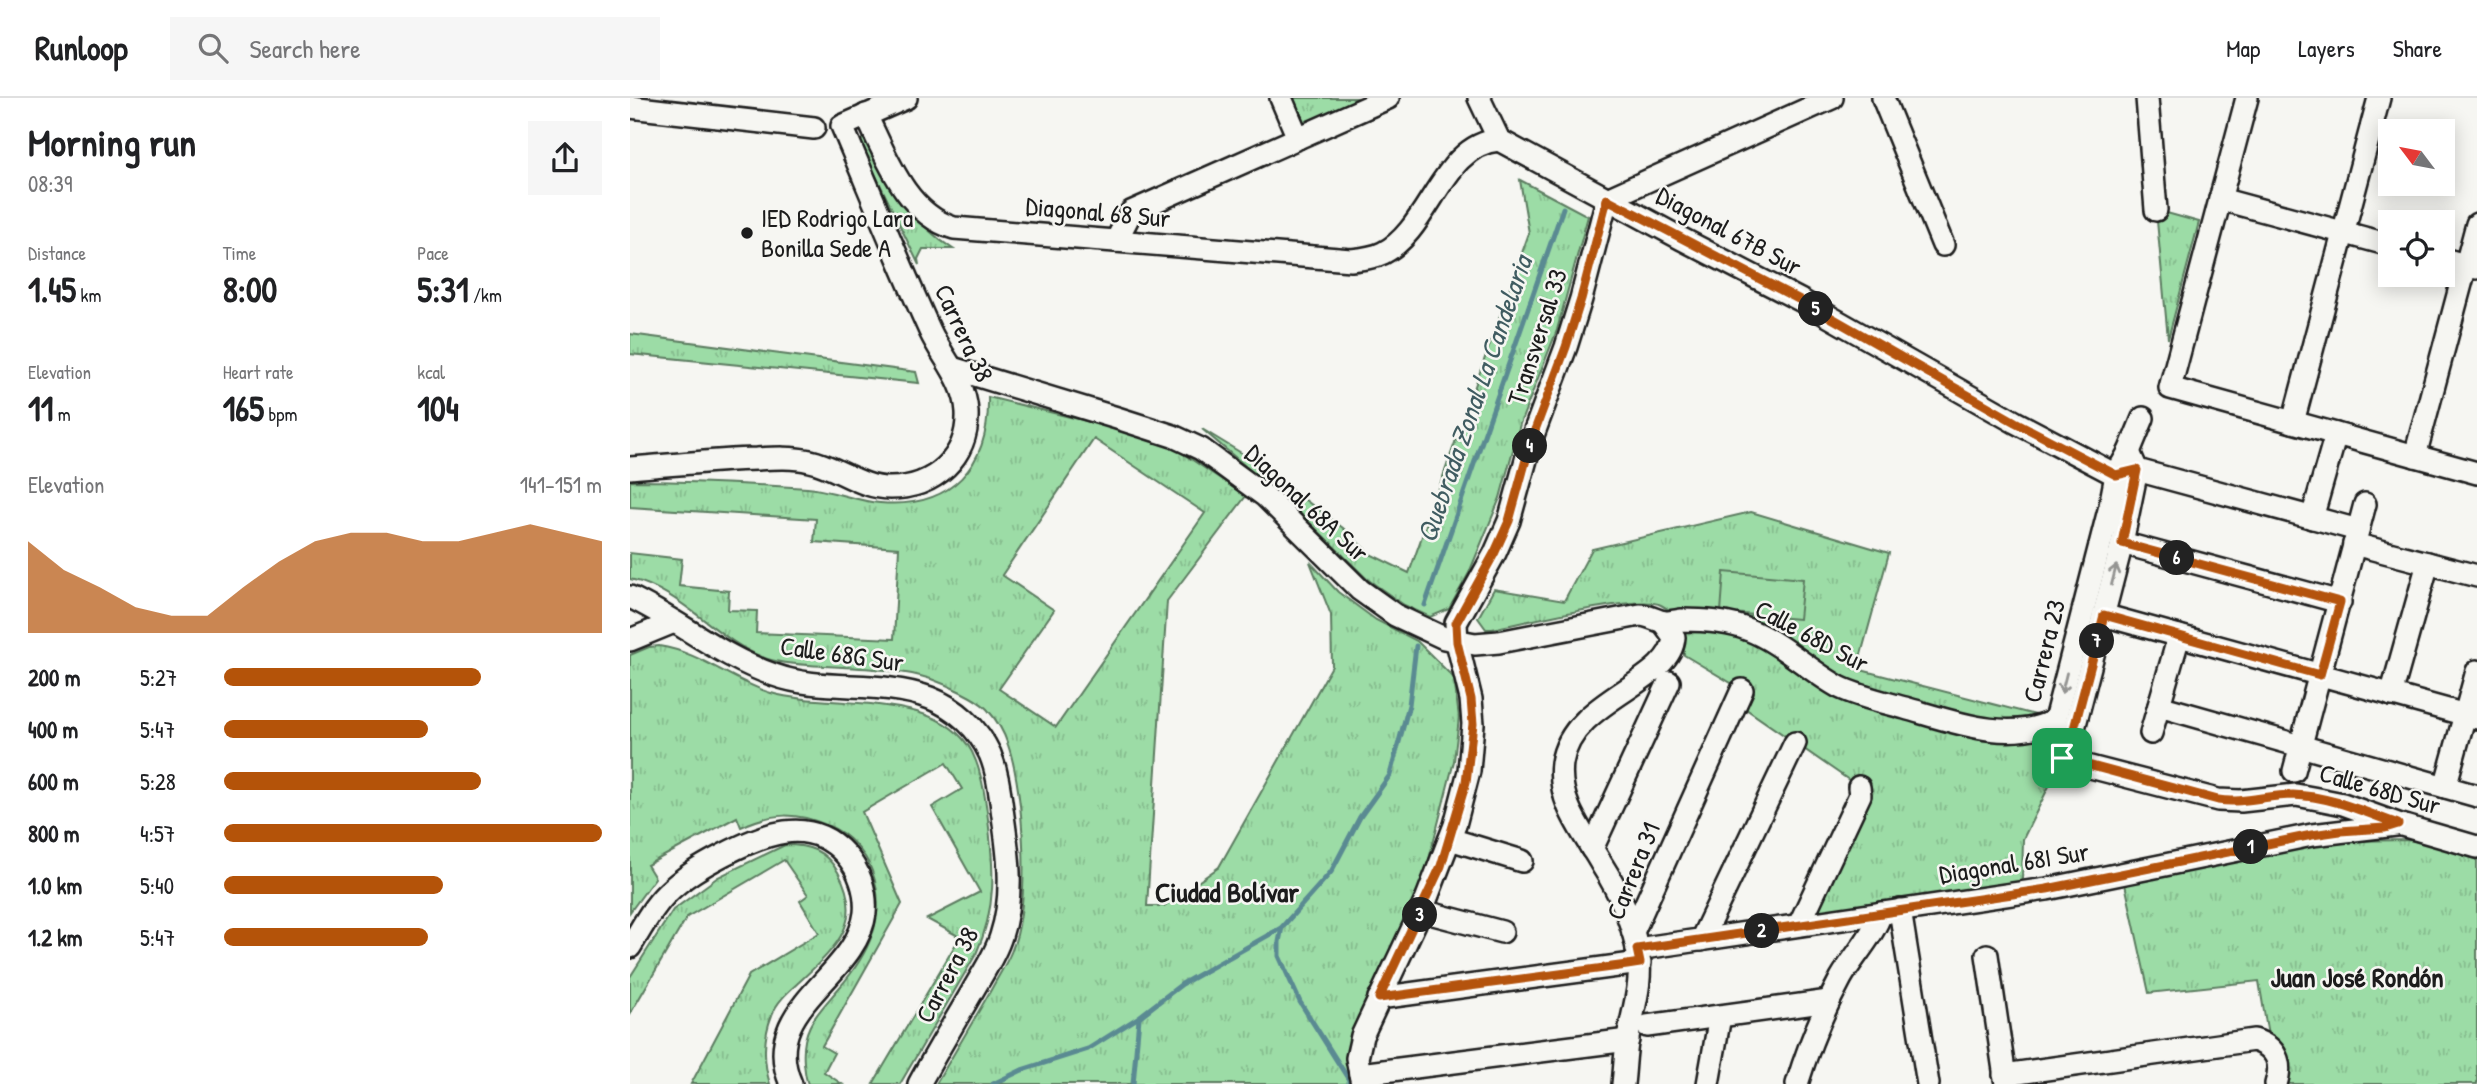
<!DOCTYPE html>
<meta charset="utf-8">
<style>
:root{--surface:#fff;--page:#f6f6f6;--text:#202124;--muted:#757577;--line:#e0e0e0;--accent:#b45309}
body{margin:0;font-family:"Patrick Hand",sans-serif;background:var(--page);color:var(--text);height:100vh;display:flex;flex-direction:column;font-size:26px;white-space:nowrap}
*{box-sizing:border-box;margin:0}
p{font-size:23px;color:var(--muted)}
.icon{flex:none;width:38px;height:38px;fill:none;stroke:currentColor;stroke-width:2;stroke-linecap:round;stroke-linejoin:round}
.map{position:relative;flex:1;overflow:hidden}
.side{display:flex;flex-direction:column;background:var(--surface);width:630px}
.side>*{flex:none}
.needle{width:46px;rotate:302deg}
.buttons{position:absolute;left:1748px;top:21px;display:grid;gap:14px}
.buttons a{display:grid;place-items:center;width:77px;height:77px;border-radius:0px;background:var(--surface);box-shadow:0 4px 18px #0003;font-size:35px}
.pin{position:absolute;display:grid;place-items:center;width:60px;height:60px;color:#fff;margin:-30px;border-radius:14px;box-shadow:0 4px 10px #0006}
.km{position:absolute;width:35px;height:35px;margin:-18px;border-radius:50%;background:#222;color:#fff;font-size:19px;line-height:35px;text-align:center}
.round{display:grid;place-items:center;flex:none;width:74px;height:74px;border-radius:0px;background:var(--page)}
.summary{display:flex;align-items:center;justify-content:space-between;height:119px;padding:0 28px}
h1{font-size:38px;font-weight:800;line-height:52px}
.metrics{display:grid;grid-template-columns:repeat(3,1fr);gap:10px;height:119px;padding:7px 28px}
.metrics div{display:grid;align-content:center}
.metrics b{font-size:35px;font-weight:800}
.metrics small{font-size:19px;font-weight:400}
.metrics p{font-size:19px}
.chart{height:196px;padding:14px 28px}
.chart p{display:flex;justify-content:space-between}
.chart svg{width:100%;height:126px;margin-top:7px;fill:var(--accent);opacity:.7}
ul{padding:0 28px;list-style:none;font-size:23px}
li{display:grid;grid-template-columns:112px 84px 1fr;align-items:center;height:52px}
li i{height:18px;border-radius:9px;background:var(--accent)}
header{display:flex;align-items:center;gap:42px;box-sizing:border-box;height:98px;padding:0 35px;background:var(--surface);border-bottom:2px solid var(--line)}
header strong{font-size:33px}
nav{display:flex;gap:38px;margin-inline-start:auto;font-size:24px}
.search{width:490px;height:63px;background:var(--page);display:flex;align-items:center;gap:18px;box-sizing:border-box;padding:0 24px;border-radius:0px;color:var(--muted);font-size:26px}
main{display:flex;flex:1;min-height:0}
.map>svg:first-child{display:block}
</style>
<header>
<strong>Runloop</strong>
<div class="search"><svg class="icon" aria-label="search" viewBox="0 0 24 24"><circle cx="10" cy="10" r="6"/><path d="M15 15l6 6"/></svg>Search here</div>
<nav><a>Map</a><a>Layers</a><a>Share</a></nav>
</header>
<main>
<section class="side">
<div class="summary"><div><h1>Morning run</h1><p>08:39</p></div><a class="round"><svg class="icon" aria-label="share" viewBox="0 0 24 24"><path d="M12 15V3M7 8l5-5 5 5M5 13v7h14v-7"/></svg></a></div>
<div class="metrics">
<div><p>Distance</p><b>1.45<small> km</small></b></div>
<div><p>Time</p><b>8:00</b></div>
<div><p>Pace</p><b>5:31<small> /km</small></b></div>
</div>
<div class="metrics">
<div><p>Elevation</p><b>11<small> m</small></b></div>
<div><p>Heart rate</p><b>165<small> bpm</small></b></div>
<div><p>kcal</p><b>104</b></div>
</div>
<div class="chart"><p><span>Elevation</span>141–151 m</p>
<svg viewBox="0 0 160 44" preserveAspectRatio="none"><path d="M0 44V12L10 22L20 28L30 35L40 38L50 38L60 28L70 19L80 12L90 9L100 9L110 12L120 12L130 9L140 6L150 9L160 12V44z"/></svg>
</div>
<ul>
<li><b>200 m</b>5:27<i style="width:68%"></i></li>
<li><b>400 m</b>5:47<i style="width:54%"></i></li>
<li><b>600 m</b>5:28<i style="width:68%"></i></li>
<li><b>800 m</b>4:57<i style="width:100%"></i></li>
<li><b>1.0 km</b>5:40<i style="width:58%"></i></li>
<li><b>1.2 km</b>5:47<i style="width:54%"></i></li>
</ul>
</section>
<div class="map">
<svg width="1847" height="986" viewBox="0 0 1847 986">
<defs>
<pattern id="grass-tufts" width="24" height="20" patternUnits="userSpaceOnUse" patternTransform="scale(1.75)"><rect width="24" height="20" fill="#9cdca6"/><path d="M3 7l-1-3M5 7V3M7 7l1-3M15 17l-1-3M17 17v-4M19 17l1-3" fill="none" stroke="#86bc8e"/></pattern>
</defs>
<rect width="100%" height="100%" fill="#f6f6f2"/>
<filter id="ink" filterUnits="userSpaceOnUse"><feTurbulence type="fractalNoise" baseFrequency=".0143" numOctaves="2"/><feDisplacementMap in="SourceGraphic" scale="14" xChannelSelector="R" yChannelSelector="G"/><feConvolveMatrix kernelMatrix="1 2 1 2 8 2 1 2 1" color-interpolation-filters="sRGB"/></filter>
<g filter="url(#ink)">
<!-- grass -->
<g fill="url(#grass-tufts)" stroke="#5c7c61" stroke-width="2" fill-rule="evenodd">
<path d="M 660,0 L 730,0 L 672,27 Z"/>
<path d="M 240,38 C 263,83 278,123 323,151 L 293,151 L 288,161 L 289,167 L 229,43 Z"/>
<path d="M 890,82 L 958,118 L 927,232 L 890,326 L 870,400 L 839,475 L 819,511 L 800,519 L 774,507 L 737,481 L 668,413 L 572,331 L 613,356 L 713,430 L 740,456 L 779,475 L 899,135 Z"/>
<path d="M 1526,112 L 1569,124 L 1538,241 Z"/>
<path d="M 0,236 L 286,274 L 289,285 L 0,256 Z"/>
<path d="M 358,299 L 473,327 L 540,347 L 616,398 L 537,503 L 517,808 L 534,808 L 589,769 L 702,568 L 701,517 L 680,464 L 708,494 L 746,522 L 787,543 L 824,580 L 829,620 L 824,663 L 796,773 L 733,919 L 726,986 L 306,986 C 325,954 344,922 362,890 C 369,877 377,865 382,852 C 401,807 394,693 378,647 C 374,634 366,621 357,611 C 347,600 315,586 301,581 C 263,569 219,570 179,567 C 164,566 146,565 132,559 C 85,540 51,492 0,481 L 0,455 L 52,461 L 49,488 L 99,493 L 98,512 L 127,513 L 126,535 L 264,541 L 269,450 L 184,444 L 186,421 L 0,409 L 0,383 C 59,383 117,386 177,390 C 202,392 225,403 250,405 C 321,411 360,368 358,299 ZM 464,341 L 575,415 L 426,629 L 369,591 L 424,512 L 372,477 Z"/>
<path d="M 1121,414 L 1259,455 L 1227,571 L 1417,620 L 1407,663 L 1429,668 L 1393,741 L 1392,785 L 1174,816 L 1229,689 L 1106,604 L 1111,591 L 1054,557 C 1054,536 1052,517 1031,507 C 1010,496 891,525 862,531 L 856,531 L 848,520 L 864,491 L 934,503 L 962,451 Z"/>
<path d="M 29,548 C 70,554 102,583 141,595 C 200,612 309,591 342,654 C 352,674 355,699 358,721 C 364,771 367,809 346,856 L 270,986 L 243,986 L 330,839 L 297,821 L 350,794 L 302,709 L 332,691 L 316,665 L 232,714 L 272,806 L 192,948 L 204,955 L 194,974 L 212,986 L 178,986 C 175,979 175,972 174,965 C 171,929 187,916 209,890 C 238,857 258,818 242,773 C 235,754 218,736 199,728 C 166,714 144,714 111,729 L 107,719 L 17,767 L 25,780 L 0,814 L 0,557 L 19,549 Z"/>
<path d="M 1780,742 L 1828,752 L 1847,761 L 1847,986 L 1646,986 L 1629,883 L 1519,895 L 1495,786 L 1680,747 L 1714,743 Z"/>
<path d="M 155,747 C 179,747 195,752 208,774 C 236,825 204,851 169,884 C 159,893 147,903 142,917 C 133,939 133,964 140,986 L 61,986 L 119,877 L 189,835 L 170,803 L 178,797 L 154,762 L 57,819 L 0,916 L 0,879 L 43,812 L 88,779 Z"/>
</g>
<!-- pitch -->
<path fill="#9cdca6" stroke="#5c7c61" stroke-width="2" d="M 1094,474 L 1173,481 L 1169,521 L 1091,514 Z"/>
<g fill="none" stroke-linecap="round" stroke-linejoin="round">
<!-- stream -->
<g stroke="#5a8a92" stroke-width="5">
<path d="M 795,507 L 933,110"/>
<path d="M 363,986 L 392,972 L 458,951 L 509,919 L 552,886 L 651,830"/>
<path d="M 503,986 L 509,920"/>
<path d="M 719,986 L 719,982 L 670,904 L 649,858 L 649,844 L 652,829 L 701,774 L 730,719 L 760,677 L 779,607 L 786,548"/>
</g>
<defs>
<g id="minor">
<path d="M 651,0 L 668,40"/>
<path d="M 849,0 L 869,42"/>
<path d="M 1253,0 L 1313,147"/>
<path d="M 1517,0 L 1526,112"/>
<path d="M 1617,0 L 1540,290 L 1847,375"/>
<path d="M 0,9 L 184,30"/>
<path d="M 236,17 C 256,58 276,116 324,130 L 721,162 C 732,161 743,160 753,155 C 800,132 812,46 869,42"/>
<path d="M 869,42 L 1052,141 L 1172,203 L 1385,324 L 1486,377"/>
<path d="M 1590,101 L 1760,147"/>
<path d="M 486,143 L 501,114 L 758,0"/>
<path d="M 1813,161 L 1847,170"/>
<path d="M 322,270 L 487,320 L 543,338 L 571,351 L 635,398 L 730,492 L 765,517 L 814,540 L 845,546 L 869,544 L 1010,517 C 1019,517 1026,523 1035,524 C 1040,524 1046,523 1051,522 C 1073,522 1098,523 1119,532 C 1152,545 1178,572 1209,589 C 1230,599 1253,604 1275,610 C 1321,623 1380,646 1425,622"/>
<path d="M 1513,320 L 1499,354 L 1486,377 L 1480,408 L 1425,622 C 1422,640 1420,654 1437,663 L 1588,702 L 1611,703 L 1666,697 L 1688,701 L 1713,706 L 1768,726 L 1847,749"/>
<path d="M 1663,324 L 1749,0"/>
<path d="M 1785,358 L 1847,126"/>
<path d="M 0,370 C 42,367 85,362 127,361 C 145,360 163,359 180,363 C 208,369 230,390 260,390 C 304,390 339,359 337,314 C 335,282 313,261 300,233 C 269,165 241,96 212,28 L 276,0"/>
<path d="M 1493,375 L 1507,372 L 1728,432"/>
<path d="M 1682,420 L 1706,336"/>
<path d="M 1492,445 L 1710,504"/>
<path d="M 1724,446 L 1847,478"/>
<path d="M 0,499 C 49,522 91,559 144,577 C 194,595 250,581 300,600 C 326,610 348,630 360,656 C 368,675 370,697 373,718 C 379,759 384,798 371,838 C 365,858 352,876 342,894 C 324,925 306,955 289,986"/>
<path d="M 1473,517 L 1847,620"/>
<path d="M 0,542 L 44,524"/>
<path d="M 1761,597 L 1798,465"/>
<path d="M 1529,608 L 1847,698"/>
<path d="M 1521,635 L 1549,538"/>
<path d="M 1432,660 L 1441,642 L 1492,445 L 1507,372 L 1499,354"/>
<path d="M 1664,673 L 1735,406"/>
<path d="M 1815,689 L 1847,573"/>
<path d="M 820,741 L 892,763"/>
<path d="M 962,751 L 1039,584"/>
<path d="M 1270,812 L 1298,986"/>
<path d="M 792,813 L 872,834"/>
<path d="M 1169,827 L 1230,697 L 1229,689"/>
<path d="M 1003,834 L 1112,592"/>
<path d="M 1071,842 L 1165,645"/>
<path d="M 0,849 C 11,831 21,811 36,796 C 53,779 72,768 93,757 C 132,737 179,716 215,756 C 229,771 237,794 235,815 C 227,880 127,909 161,986"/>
<path d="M 1007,851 L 1417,791 L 1682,737 L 1766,727"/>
<path d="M 1357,857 L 1376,986"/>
<path d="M 749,900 L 1010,865"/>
<path d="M 1017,928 L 1199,903"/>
<path d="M 730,976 L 998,942"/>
<path d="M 1374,977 L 1624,942 C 1646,949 1653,964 1646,986"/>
<path d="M 732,986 L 727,960 L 732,938 L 796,802 L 825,727 L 839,673 L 843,626 L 841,601 L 827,544 L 826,525 L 865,455 L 879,423 L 902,340 L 936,249 L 951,201 L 977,101 L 1202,0"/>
<path d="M 993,986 C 995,970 995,954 998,939 C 1004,909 1014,880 1007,850 C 1001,821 988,792 972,767 C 954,735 927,705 932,665 C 942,600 1041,586 1044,539 L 1033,524"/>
<path d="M 1078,986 L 1090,918"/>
<path d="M 1167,986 C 1178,950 1193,913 1211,880 C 1223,859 1244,837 1251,815"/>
</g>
</defs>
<!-- minor casing -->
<use href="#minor" stroke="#1c1c1c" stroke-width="26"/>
<!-- minor -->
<use href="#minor" stroke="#f6f6f2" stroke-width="21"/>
</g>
<!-- one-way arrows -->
<defs><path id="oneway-shaft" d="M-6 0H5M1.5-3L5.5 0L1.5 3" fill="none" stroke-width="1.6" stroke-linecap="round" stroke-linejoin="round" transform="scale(1.75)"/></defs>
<g stroke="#949492">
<use href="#oneway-shaft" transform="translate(1484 477) rotate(-76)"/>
<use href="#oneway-shaft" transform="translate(1434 585) rotate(104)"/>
</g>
</g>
<g fill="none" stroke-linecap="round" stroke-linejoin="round" filter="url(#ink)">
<defs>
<path id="route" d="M 977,101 L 1172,203 L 1385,324 L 1486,377 L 1507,372 L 1492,445 L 1710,504 L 1690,577 L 1474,517 L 1441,642 L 1432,660 L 1588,702 C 1613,706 1637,697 1663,697 C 1700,698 1734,714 1768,726 L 1755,730 L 1710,733 L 1682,737 L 1417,791 L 1007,851 L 1010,865 L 997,867 L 749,900 L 811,768 L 836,684 L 843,626 L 841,601 L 827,544 L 826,525 L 865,454 L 879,423 L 902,340 L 936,249 L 951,201 Z"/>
</defs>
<!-- route casing -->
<use href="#route" stroke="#fff" stroke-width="14"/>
<!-- route -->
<use href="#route" stroke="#b45309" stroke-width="9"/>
</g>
<!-- markers -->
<circle fill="#1c1c1c" stroke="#f6f6f2" stroke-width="2.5" cx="117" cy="135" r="7"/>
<g text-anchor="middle" stroke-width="5" stroke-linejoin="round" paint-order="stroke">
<!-- street labels -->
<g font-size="26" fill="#1c1c1c" stroke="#f6f6f2">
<text transform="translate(468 114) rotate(5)" y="9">Diagonal 68 Sur</text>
<text transform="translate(1099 133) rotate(28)" y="9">Diagonal 67B Sur</text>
<text transform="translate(334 235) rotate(65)" y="9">Carrera 38</text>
<text transform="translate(907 239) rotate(-72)" y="9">Transversal 33</text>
<text transform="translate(677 405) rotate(43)" y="9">Diagonal 68A Sur</text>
<text transform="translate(1182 538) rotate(28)" y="9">Calle 68D Sur</text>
<text transform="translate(1414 553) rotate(-76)" y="9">Carrera 23</text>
<text transform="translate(212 556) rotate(8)" y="9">Calle 68G Sur</text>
<text transform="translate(1750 691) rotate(16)" y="9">Calle 68D Sur</text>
<text transform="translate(1384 765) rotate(-9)" y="9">Diagonal 68I Sur</text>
<text transform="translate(1003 773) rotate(-68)" y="9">Carrera 31</text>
<text transform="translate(317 877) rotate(-62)" y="9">Carrera 38</text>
</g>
<!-- poi labels -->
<g font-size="26" fill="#1c1c1c" stroke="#f6f6f2" text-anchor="start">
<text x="131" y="129">IED Rodrigo Lara<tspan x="131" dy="30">Bonilla Sede A</tspan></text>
</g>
<!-- water labels -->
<g font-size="28" font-style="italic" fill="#405c61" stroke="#f6f6f2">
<text transform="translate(844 301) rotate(-71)" y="10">Quebrada Zonal La Candelaria</text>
</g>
<!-- neighbourhood labels -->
<g font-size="28" font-weight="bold" fill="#1c1c1c" stroke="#f6f6f2">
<text x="597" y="804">Ciudad Bolívar</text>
<text x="1727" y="889">Juan José Rondón</text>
</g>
</g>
</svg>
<div class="buttons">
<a><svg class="needle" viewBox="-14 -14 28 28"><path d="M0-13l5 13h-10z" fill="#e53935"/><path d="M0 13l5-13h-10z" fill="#757577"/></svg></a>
<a><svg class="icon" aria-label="locate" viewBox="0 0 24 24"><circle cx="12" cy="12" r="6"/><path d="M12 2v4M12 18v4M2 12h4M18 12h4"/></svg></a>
</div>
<div class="pin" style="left:1432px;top:660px;background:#1e9e55"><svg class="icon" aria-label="arrive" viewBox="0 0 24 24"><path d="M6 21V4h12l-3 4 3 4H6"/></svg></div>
<b class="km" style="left:1621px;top:749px">1</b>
<b class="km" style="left:1132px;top:833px">2</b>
<b class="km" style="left:790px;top:817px">3</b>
<b class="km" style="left:900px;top:348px">4</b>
<b class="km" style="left:1186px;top:211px">5</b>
<b class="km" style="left:1547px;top:460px">6</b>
<b class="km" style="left:1467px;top:543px">7</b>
</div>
</main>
